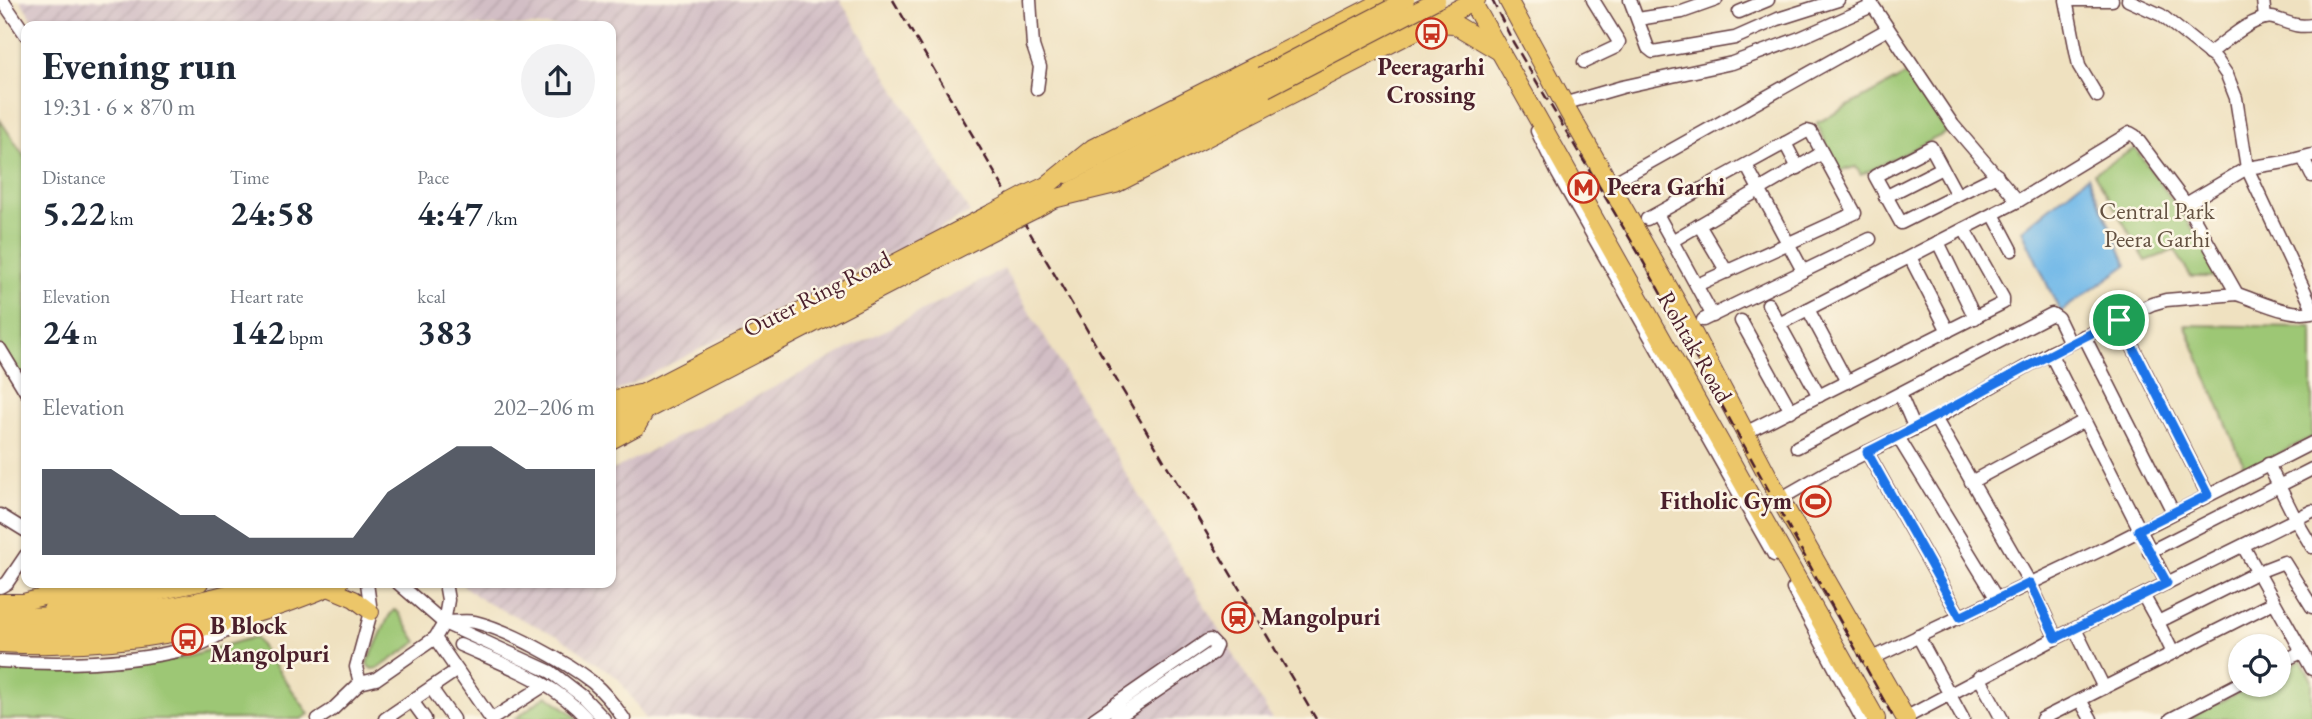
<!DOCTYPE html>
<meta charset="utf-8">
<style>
:root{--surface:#fff;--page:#f2f2f3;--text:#1f2937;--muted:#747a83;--accent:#111827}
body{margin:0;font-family:"EB Garamond",serif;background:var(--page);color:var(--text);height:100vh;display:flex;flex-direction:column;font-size:26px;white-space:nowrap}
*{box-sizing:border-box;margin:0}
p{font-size:23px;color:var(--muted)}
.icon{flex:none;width:38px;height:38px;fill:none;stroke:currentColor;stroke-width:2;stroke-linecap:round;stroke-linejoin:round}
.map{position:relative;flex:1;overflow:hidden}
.drawer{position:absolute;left:21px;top:21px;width:595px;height:567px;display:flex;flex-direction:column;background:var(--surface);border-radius:14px;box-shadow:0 2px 5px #0004}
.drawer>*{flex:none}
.buttons{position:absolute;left:2228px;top:634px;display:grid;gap:14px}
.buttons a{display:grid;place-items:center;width:63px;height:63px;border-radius:50%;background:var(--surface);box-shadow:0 2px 5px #0004;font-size:35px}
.pin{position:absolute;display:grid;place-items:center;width:60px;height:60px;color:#fff;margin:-30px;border:4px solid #fff;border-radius:50%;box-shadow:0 2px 7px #0007}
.round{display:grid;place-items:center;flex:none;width:74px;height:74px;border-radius:37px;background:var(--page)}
.summary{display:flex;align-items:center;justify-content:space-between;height:119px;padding:0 21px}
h1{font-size:38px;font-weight:700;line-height:52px}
.stats{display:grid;grid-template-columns:repeat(3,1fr);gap:10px;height:119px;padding:7px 21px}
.stats div{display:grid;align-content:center}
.stats b{font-size:35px;font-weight:700}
.stats small{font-size:19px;font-weight:400}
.stats p{font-size:19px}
.chart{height:196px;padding:14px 21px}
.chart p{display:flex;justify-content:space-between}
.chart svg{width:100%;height:126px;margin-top:7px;fill:var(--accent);opacity:.7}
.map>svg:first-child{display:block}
</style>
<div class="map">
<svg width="2312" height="719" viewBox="0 0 2312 719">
<defs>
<pattern id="industrial-furrows" width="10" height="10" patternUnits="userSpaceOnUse" patternTransform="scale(1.75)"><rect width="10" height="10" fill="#d2bec5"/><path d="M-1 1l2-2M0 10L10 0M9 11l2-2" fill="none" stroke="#b6a3a9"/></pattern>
</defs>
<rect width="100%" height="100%" fill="#fcf5e5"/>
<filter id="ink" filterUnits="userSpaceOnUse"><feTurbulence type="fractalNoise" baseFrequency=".0143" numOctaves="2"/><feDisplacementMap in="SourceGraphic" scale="14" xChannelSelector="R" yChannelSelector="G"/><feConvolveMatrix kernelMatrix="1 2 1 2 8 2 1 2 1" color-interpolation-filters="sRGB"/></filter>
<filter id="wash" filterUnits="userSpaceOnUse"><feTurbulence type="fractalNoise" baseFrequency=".00686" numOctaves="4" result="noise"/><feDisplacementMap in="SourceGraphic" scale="28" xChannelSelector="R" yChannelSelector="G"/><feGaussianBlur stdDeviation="1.57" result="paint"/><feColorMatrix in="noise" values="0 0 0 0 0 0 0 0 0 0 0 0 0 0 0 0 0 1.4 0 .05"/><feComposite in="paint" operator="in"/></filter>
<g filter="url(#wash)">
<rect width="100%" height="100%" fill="#efe1c0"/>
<!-- industrial -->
<g fill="url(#industrial-furrows)">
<path d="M 20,0 L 840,0 L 970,213 L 611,394 L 611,26 L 37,26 Z"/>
<path d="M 1004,269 L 1272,719 L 646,719 L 618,678 L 560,637 L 483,601 L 460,583 L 611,583 L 611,471 Z"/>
</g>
<!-- park -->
<g fill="#9dc774" stroke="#747350" stroke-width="2">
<path d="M 1905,75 L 1948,132 L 1861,175 L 1856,167 L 1838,171 L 1817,123 Z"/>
<path d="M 0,120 L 26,159 L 26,394 L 0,349 Z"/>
<path d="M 2135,148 L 2227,277 L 2191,277 L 2175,250 L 2146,261 L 2094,173 Z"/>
<path d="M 2185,325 L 2312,327 L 2312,437 L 2246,471 Z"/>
<path d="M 394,610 L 398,612 L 417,642 L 379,668 L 372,669 L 368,666 L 368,662 L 389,616 Z"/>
<path d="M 255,637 L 309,714 L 301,719 L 0,719 L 0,668 C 61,674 128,669 188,656 C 210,650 233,643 255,637 Z"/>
<path d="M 2301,660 L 2312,680 L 2312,719 L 2188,719 L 2254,684 L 2278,684 L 2279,672 Z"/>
<path d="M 547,695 L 579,719 L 515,719 Z"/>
</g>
<!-- water -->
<path fill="#70b8e8" stroke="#5d6c8a" stroke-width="2" d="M 2088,176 L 2127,265 L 2060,312 L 2022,230 Z"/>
</g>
<g filter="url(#ink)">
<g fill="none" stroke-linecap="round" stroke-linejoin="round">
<defs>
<g id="minor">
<path d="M 2,0 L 26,35"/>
<path d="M 1030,0 L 1033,46 L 1040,67 L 1037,89"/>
<path d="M 1630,0 L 1648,48 L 1653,52 L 1735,38 L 1778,19 L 1838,0"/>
<path d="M 1869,0 L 1953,125 L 2018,201"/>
<path d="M 2066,0 L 2079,66 L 2097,96"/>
<path d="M 2072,0 L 2112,0"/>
<path d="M 2128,0 L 2161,15 L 2216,59 L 2227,75 L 2236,98 L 2247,168 L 2312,307"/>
<path d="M 2263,0 L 2265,18"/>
<path d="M 1739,12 L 1768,0"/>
<path d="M 1638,19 L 1682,12 L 1716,0"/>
<path d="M 2209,54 C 2223,43 2256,14 2273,18 C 2288,22 2296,28 2312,25"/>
<path d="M 1584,62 L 1616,47 L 1619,42 L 1593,0"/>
<path d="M 1563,104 L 1622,87 L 1732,63 L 1800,38 L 1872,6"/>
<path d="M 1537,131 L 1558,174 L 1774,555"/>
<path d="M 1785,143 L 1798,168"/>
<path d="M 2303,158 L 2312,176"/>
<path d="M 1746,165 L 1803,271"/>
<path d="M 1611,184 L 1888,29"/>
<path d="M 1957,195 L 1931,147 L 1875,176 L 1901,223 L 1997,175"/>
<path d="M 1885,197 L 1942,168"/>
<path d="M 2186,204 L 2247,168 L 2285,162 L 2312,155"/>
<path d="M 1657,214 L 1672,241"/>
<path d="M 1993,214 L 2012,250"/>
<path d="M 1647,219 L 1807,131 L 1811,132 L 1855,213 L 1697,285"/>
<path d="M 1699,225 L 1727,272"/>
<path d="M 1938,242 L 1975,318"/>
<path d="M 1910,257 L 1948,331"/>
<path d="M 1768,304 L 1819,396"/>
<path d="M 1808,309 L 1847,382"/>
<path d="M 1713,316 L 1672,241 L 1822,153"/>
<path d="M 1703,320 L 1870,239"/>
<path d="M 2119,320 L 2208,495"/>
<path d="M 1741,321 L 1791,411"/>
<path d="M 1779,324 L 2018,201 L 2130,133 L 2135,136 L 2186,204 L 2237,294 C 2259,301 2289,317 2312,312"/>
<path d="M 2084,336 L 2173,512"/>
<path d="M 0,349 L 26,392"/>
<path d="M 2050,353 L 2167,583"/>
<path d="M 1900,394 L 1915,429"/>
<path d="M 1935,418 L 2030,583 L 2056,638"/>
<path d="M 1745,433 L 2003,303 L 2003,298 L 1964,229"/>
<path d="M 1898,437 L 1997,599"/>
<path d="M 1797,447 L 2052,314 L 2058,318 L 2070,343"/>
<path d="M 1867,452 L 1960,617"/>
<path d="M 2268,464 L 2296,520 L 2312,547"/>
<path d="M 1971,482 L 2084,421"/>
<path d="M 1780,499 L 1827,472 L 1940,416 L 2050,353 L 2152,304 L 2166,300 L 2237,294"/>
<path d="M 0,515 L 26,531"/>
<path d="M 2243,546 L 2312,669"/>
<path d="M 2149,552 L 2312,469"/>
<path d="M 398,583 L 444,623 L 551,672 L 582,696 L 604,719"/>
<path d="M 0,587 L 7,583 L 26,555"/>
<path d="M 1793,589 L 1862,719"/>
<path d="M 2143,595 L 2158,622 L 2258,572 L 2284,562 L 2312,607"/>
<path d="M 448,622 C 457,622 467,620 475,622 C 508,630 565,661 592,682 C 604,692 615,706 624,719"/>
<path d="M 2158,622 L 2173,653"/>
<path d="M 2075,629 L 2104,688"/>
<path d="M 1918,636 L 1963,719"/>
<path d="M 435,638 L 491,719"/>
<path d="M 460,645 C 503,664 555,682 587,719"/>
<path d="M 1873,658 L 2105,548 L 2312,443"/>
<path d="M 0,661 C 62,665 129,664 190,648 C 207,643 223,632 239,624"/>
<path d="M 2278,663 L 2302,652"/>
<path d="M 1979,677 L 2002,719"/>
<path d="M 360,683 L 356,667 L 371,612 L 367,583"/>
<path d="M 431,688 L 453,719"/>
<path d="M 2080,700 L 2091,719"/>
<path d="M 412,701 L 425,719"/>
<path d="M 1905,718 L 2056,638 L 2312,511"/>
<path d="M 318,719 L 332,710 L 360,683 L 376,679 L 435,638 L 444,623 L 448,600 L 445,583"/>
<path d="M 385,719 L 457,670"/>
<path d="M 492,719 L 545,685"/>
<path d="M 1094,719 L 1207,641 L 1210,640 L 1216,646 L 1213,653 L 1115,719"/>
<path d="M 2042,719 L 2274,602"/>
<path d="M 2171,719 L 2240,683"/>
</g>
<g id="major">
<path d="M 1067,175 L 1262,75"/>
<path d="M 1070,191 L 1266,89"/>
<path d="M 611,399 L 639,393"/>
<path d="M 611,441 L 637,427 L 646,411"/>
<path d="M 328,588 L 354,599 L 371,612"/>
<path d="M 0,602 L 23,602 L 55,594 L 128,593 L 140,596 L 200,583"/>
<path d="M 0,644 C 116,651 234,630 340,583"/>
</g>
<g id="highway">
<path d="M 1471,0 L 1876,719"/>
<path d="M 1508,0 L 1568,111 L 1675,299 L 1780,499 L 1906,719"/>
<path d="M 1433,23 L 1454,24 L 1499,51"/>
<path d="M 1027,195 L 1046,186 L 1093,148 L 1386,0"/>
<path d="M 1035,209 L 1053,199 L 1115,184 L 1476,0"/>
<path d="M 611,410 L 991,214"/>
<path d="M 611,428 L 999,227"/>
<path d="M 52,610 C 82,603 111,602 140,596"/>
<path d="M 0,616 C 92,618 175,614 263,583"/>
<path d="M 0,632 C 64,632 129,629 192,617 C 231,609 268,596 305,583"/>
</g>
</defs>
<!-- minor casing -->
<use href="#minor" stroke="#633c41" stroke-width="15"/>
<!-- major casing -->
<use href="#major" stroke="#633c41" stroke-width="18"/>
<!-- highway casing -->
<use href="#highway" stroke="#633c41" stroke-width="20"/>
<!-- minor -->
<use href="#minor" stroke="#fff" stroke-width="12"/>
<!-- major -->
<use href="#major" stroke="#ecc669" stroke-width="16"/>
<!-- highway -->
<use href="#highway" stroke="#ecc669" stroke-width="18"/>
<!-- rail -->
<g stroke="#4a1f2b" stroke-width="2.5" stroke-dasharray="10 5" stroke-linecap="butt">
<path d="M 893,0 L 1316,719"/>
<path d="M 1492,0 L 1513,42 L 1639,254 L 1894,719"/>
</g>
<defs>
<g id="major-bridge">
<path d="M 1262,75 L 1406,0"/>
<path d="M 1266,89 L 1437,0"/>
</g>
<g id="highway-bridge">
<path d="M 991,214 L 1027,195"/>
<path d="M 999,227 L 1035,209"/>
</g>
</defs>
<!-- major-bridge casing -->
<use href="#major-bridge" stroke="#633c41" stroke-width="18" stroke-linecap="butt"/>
<!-- highway-bridge casing -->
<use href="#highway-bridge" stroke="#633c41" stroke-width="20" stroke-linecap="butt"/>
<!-- major-bridge -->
<use href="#major-bridge" stroke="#ecc669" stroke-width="16"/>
<!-- highway-bridge -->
<use href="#highway-bridge" stroke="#ecc669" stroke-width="18"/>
</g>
</g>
<g fill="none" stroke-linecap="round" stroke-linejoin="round" filter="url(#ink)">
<defs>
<path id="route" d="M 2119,320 L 2208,495 L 2138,530 L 2167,583 L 2056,638 L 2030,583 L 1960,617 L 1867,452 C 1952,410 2033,360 2119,320 Z"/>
</defs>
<!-- route casing -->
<use href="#route" stroke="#fff" stroke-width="14"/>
<!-- route -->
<use href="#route" stroke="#1a73e8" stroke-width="9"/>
</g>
<!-- icons -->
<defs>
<symbol id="bus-ring" viewBox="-11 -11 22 22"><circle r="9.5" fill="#fcf5e5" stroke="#c8321e" stroke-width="1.5"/><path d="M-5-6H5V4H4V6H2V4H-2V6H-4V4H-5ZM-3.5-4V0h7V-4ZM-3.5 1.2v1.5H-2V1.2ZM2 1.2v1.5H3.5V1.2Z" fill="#c8321e"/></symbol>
<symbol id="metro-ring" viewBox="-11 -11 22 22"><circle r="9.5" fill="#fcf5e5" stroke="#c8321e" stroke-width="1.5"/><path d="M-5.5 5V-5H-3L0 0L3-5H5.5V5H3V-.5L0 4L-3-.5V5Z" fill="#c8321e"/></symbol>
<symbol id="stadium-ring" viewBox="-11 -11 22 22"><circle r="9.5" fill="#fcf5e5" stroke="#c8321e" stroke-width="1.5"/><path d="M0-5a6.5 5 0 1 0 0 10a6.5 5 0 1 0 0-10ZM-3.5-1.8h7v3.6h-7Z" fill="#c8321e"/></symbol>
<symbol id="station-ring" viewBox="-11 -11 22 22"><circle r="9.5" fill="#fcf5e5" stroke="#c8321e" stroke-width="1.5"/><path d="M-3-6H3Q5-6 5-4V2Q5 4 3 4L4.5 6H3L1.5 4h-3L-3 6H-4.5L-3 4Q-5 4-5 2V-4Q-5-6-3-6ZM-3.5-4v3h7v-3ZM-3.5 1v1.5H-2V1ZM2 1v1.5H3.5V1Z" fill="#c8321e"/></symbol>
</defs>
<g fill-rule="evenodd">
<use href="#bus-ring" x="1414" y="16" width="35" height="35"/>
<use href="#metro-ring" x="1566" y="170" width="35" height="35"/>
<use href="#stadium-ring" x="1798" y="484" width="35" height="35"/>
<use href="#station-ring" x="1220" y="600" width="35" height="35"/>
<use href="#bus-ring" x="170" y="622" width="35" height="35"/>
</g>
<g text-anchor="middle" stroke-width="5" stroke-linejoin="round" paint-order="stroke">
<!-- poi labels -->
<g font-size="24" font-weight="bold" fill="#4a1f2b" stroke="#fcf5e5" text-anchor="start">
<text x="1431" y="75" text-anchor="middle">Peeragarhi<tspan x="1431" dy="28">Crossing</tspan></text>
<text x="1607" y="195">Peera Garhi</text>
<text x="1792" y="509" text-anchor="end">Fitholic Gym</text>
<text x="1261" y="625">Mangolpuri</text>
<text x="210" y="634">B Block<tspan x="210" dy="28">Mangolpuri</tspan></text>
</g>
<!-- park labels -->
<g font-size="24" fill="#635141" stroke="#fcf5e5">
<text x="2157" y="219">Central Park<tspan x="2157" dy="28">Peera Garhi</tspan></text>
</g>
<!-- street labels -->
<g font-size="24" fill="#4a1f2b" stroke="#fcf5e5">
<text transform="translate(817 294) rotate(-27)" y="8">Outer Ring Road</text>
<text transform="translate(1695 347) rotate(60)" y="8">Rohtak Road</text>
</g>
</g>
</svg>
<div class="buttons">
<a><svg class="icon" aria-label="locate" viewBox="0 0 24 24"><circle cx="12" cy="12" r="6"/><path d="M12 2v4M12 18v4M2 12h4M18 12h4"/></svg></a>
</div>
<div class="pin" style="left:2119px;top:320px;background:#1e9e55"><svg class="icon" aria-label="arrive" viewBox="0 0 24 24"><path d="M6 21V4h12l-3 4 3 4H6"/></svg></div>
<section class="drawer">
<div class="summary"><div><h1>Evening run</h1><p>19:31 · 6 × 870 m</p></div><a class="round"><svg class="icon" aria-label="share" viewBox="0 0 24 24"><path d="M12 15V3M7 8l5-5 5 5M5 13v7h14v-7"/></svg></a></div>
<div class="stats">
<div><p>Distance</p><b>5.22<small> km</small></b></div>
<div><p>Time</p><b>24:58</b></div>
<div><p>Pace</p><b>4:47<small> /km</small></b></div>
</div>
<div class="stats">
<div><p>Elevation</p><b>24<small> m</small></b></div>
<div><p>Heart rate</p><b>142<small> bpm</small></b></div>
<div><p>kcal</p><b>383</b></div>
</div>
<div class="chart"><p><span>Elevation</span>202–206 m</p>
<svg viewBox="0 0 160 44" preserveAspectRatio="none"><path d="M0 44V14L10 14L20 14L30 22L40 30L50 30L60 38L70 38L80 38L90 38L100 22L110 14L120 6L130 6L140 14L150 14L160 14V44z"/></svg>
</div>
</section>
</div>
